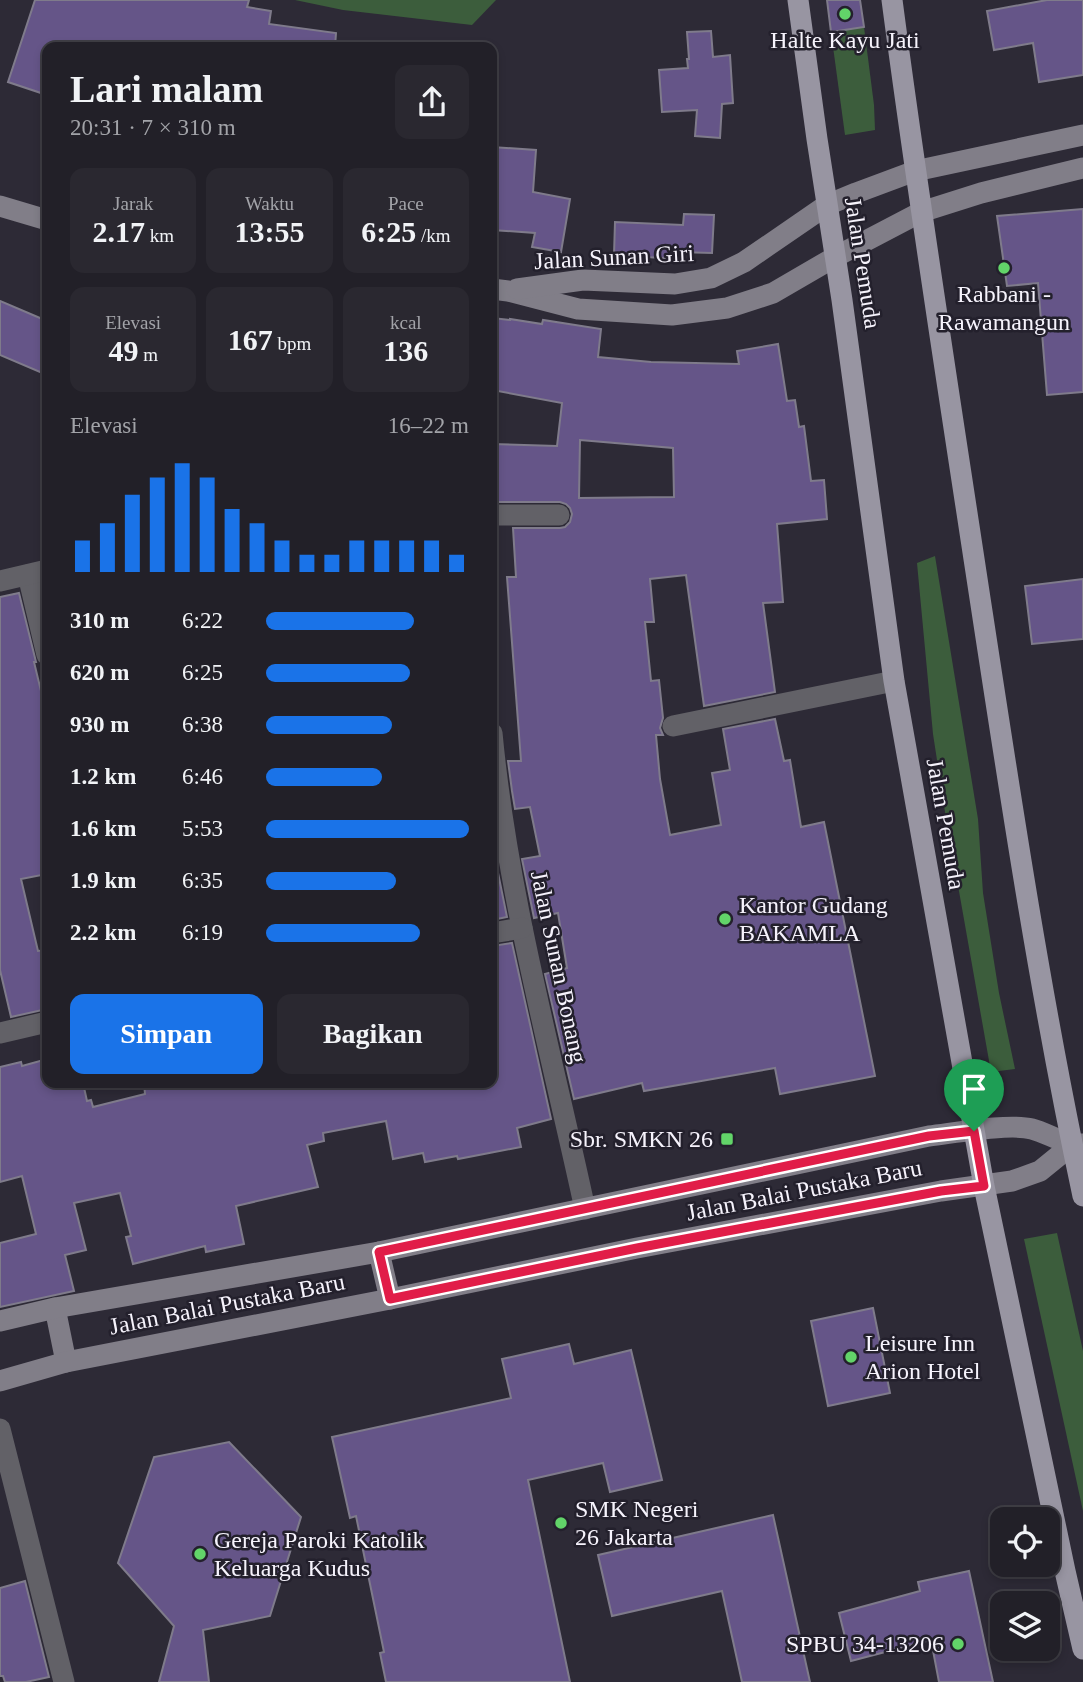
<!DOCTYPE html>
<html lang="id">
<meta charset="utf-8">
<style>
:root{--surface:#222028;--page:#2a2830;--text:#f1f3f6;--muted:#a2a3a8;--line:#3f3e45;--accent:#1a73e8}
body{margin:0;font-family:"Times New Roman",serif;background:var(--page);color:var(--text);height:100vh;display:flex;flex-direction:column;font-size:26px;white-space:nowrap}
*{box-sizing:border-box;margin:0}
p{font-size:23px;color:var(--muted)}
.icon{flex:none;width:38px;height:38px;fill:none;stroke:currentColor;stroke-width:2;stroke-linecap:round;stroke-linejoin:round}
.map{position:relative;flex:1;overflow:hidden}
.drawer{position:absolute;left:42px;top:42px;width:455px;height:1046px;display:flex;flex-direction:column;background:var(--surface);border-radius:14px;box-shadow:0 4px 10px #0003,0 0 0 2px var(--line)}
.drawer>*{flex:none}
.buttons{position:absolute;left:990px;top:1507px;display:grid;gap:14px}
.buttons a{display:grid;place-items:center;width:70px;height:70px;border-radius:14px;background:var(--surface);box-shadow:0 4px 10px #0003,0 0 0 2px var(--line);font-size:35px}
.pin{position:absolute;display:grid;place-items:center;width:60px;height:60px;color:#fff;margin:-72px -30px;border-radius:50% 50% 50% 0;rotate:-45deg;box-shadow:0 0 7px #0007}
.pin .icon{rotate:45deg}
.round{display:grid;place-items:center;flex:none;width:74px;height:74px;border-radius:14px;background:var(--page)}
.head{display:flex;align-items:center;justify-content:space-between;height:119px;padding:0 28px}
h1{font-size:38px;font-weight:800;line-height:52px}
.metrics{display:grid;grid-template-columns:repeat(3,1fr);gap:10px;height:119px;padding:7px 28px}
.metrics div{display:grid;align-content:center;border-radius:14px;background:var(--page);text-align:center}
.metrics b{font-size:30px;font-weight:800}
.metrics small{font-size:19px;font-weight:400}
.metrics p{font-size:19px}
.chart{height:196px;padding:14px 28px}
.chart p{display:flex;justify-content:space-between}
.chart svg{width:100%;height:126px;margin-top:7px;stroke:var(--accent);stroke-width:6}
.cta{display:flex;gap:14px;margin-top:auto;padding:14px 28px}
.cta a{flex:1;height:80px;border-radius:14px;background:var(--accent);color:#fff;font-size:28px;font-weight:800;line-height:80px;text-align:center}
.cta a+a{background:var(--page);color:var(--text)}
ul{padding:0 28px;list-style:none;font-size:23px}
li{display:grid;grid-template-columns:112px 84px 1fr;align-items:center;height:52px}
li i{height:18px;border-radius:9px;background:var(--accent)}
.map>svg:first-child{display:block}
</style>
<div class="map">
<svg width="1083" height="1682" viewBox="0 0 1083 1682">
<rect width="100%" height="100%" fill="#2d2a36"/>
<!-- green -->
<g fill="#3c5d3c">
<path d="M 295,0 L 496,0 L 472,25 L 343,10 Z"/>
<path d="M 864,27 L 874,105 L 875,130 L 845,135 L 831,32 Z"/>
<path d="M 935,556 L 978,819 L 983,893 L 999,993 L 1015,1069 L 991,1072 L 945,812 L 933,734 L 917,563 Z"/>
<path d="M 1057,1233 L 1083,1351 L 1083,1511 L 1024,1239 Z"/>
</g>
<!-- building -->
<g fill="#655588" stroke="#7f7b8b" stroke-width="2" fill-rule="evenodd">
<path d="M 35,0 L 249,0 L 247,7 L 271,11 L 269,24 L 336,33 L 335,47 L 47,47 L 47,95 L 8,82 Z"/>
<path d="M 827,0 L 860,0 L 864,27 L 831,32 Z"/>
<path d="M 1047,0 L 1083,0 L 1083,75 L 1039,82 L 1033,43 L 994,50 L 987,11 Z"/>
<path d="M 711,31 L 713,57 L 730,55 L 733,103 L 722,104 L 720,138 L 695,136 L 697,110 L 662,112 L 659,70 L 688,68 L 687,59 L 689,59 L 687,32 Z"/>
<path d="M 492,147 L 536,150 L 533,192 L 570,199 L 561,252 L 532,247 L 535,233 L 492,230 Z"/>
<path d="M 1083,209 L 1083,392 L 1047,395 L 1038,283 L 1007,286 L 997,216 Z"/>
<path d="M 684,214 L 714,215 L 712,253 L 677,252 L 677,259 L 614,255 L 615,222 L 683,225 Z"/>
<path d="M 0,301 L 47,321 L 47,375 L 0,355 Z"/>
<path d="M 492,318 L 510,320 L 510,319 L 542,324 L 543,320 L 601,329 L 598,357 L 651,362 L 739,364 L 737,351 L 778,344 L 787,401 L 795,400 L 799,427 L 804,426 L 811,481 L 824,480 L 827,519 L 777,524 L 783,602 L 763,603 L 775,692 L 704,706 L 686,575 L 650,579 L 654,622 L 645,622 L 651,681 L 659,680 L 663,718 L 660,728 L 663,735 L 656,735 L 660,779 L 670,835 L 721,825 L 712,773 L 730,770 L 723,729 L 775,719 L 784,761 L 790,760 L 801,827 L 824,822 L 875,1076 L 780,1094 L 775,1068 L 644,1091 L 642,1083 L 574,1099 L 545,974 L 567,968 L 558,913 L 534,918 L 522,859 L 540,856 L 530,807 L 515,809 L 512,791 L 508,761 L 521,761 L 507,577 L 516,577 L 513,528 L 560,528 L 565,527 L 570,522 L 572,514 L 570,508 L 566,504 L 560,502 L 492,502 L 492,444 L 557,446 L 562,403 L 492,390 ZM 580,440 L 673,448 L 674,497 L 579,498 Z"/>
<path d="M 1083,579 L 1083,639 L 1032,644 L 1025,586 Z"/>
<path d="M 19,593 L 36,662 L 34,662 L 47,716 L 47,874 L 21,879 L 38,951 L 47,950 L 47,1009 L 11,1017 L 0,970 L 0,597 Z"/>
<path d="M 492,863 L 496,863 L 507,917 L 492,920 Z"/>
<path d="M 512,943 L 551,1119 L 517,1128 L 521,1147 L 458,1159 L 457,1156 L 425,1162 L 423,1153 L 393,1159 L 386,1121 L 323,1133 L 324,1141 L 307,1145 L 318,1187 L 236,1206 L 244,1244 L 206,1252 L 205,1246 L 133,1264 L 126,1237 L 131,1236 L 120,1193 L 74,1203 L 86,1250 L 65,1255 L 74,1291 L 0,1307 L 0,1243 L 36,1234 L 22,1176 L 0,1182 L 0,1067 L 21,1062 L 22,1066 L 47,1059 L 47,1083 L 83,1083 L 87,1101 L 91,1100 L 93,1107 L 145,1094 L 144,1083 L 492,1083 L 492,946 Z"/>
<path d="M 873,1308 L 890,1393 L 828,1406 L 811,1321 Z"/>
<path d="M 569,1344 L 574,1364 L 631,1350 L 662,1480 L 610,1492 L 603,1463 L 528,1480 L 570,1682 L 386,1682 L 380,1653 L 384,1652 L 356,1516 L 350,1518 L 332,1437 L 511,1398 L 502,1359 Z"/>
<path d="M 229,1442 L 301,1517 L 270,1616 L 203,1630 L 209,1682 L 159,1682 L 174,1626 L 118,1563 L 154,1457 Z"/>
<path d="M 773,1515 L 810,1682 L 742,1682 L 722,1591 L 612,1616 L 598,1555 Z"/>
<path d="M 969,1571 L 993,1682 L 939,1682 L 931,1640 L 851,1661 L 839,1613 L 920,1591 L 918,1582 Z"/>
<path d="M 25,1581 L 49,1677 L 26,1682 L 5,1682 L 3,1676 L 0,1676 L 0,1588 Z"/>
</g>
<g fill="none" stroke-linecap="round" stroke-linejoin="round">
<!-- street -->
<g stroke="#626167" stroke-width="21">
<path d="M 492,515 L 559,515"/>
<path d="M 28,575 L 47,655"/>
<path d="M 0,581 L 47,570"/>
<path d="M 673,726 L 894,681"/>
<path d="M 492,733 C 507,894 551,1051 585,1209"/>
<path d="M 492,933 L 522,928"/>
<path d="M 0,1033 L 47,1022"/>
<path d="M 0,1429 L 64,1682"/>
</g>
<!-- secondary -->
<g stroke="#817e88" stroke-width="21">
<path d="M 0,206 L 47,220"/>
<path d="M 492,289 L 508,291 L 578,309 L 672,315 L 727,308 L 773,293 L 835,257 L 921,212 L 981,193 L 1083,168"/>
<path d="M 517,289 L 583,280 L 675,284 L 711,278 L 744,262 L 827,205 L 856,193 L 915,171 L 1083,135"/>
<path d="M 379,1252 L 390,1299"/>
<path d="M 55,1308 L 66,1362"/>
<path d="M 0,1321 L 55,1308 L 379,1252 L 929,1136 C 955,1133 1009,1123 1032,1129 C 1050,1134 1063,1145 1083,1144"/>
<path d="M 0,1381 L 66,1362 L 390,1299 L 637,1248 L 941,1191 L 1012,1181 L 1040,1171 L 1072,1145"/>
</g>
<!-- primary -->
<g stroke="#9895a2" stroke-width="21">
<path d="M 798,0 L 817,139 L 842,300 L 894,681 L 984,1186 L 1065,1571 L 1083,1649"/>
<path d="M 892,0 C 917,191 947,381 976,572 C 1008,781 1039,990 1083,1196"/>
</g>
</g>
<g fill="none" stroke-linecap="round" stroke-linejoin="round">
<defs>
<path id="route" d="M 974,1131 L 984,1186 L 941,1191 L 637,1248 L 390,1299 L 379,1252 L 929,1136 Z"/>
</defs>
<!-- route casing -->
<use href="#route" stroke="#fff" stroke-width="14"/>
<!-- route -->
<use href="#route" stroke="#e11d48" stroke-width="9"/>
</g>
<!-- markers -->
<g fill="#62d469" stroke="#23202c" stroke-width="2.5">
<circle cx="845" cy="14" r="7"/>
<circle cx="1004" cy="268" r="7"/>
<circle cx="725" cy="919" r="7"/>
<rect x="720" y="1132" width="14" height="14" rx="3.5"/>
<circle cx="851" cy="1357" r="7"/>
<circle cx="561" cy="1523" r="7"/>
<circle cx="200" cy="1554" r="7"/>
<circle cx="958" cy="1644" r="7"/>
</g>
<g text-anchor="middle" stroke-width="5" stroke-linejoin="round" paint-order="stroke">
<!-- poi labels -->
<g font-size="24" fill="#f6f3fc" stroke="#23202c" text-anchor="start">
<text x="845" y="48" text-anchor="middle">Halte Kayu Jati</text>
<text x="1004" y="302" text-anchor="middle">Rabbani -<tspan x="1004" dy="28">Rawamangun</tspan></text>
<text x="739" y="913">Kantor Gudang<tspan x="739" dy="28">BAKAMLA</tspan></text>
<text x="713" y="1147" text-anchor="end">Sbr. SMKN 26</text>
<text x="865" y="1351">Leisure Inn<tspan x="865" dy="28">Arion Hotel</tspan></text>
<text x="575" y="1517">SMK Negeri<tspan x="575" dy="28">26 Jakarta</tspan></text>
<text x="214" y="1548">Gereja Paroki Katolik<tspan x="214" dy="28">Keluarga Kudus</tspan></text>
<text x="944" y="1652" text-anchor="end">SPBU 34-13206</text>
</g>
<!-- street labels -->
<g font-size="24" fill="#f6f3fc" stroke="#23202c">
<text transform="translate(614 257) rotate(-3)" y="8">Jalan Sunan Giri</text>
<text transform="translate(863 263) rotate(81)" y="8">Jalan Pemuda</text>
<text transform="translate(946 824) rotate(80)" y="8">Jalan Pemuda</text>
<text transform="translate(559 967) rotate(78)" y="8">Jalan Sunan Bonang</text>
<text transform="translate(804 1190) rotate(-11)" y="8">Jalan Balai Pustaka Baru</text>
<text transform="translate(227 1304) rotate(-11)" y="8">Jalan Balai Pustaka Baru</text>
</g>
</g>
</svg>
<div class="buttons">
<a><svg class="icon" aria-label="locate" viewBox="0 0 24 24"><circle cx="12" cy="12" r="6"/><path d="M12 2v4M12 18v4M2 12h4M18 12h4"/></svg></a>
<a><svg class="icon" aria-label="layers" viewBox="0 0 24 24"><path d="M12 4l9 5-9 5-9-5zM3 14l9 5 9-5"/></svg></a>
</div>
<div class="pin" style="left:974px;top:1131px;background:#1e9e55"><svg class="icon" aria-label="arrive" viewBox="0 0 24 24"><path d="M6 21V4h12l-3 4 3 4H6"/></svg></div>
<section class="drawer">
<div class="head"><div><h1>Lari malam</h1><p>20:31 · 7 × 310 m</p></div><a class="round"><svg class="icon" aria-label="share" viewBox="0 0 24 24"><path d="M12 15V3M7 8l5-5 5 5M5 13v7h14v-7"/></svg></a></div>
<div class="metrics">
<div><p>Jarak</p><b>2.17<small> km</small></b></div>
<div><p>Waktu</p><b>13:55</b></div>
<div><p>Pace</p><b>6:25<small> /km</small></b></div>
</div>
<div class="metrics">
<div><p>Elevasi</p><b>49<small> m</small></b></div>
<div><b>167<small> bpm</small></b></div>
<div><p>kcal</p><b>136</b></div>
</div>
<div class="chart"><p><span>Elevasi</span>16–22 m</p>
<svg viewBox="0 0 160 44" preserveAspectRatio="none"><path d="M5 44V33M15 44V27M25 44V17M35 44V11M45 44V6M55 44V11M65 44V22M75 44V27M85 44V33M95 44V38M105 44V38M115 44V33M125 44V33M135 44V33M145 44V33M155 44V38"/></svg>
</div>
<ul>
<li><b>310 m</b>6:22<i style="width:73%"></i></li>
<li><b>620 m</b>6:25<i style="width:71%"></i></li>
<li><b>930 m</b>6:38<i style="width:62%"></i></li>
<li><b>1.2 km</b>6:46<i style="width:57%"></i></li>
<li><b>1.6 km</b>5:53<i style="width:100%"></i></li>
<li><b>1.9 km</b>6:35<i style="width:64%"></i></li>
<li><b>2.2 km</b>6:19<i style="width:76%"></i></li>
</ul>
<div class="cta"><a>Simpan</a><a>Bagikan</a></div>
</section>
</div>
